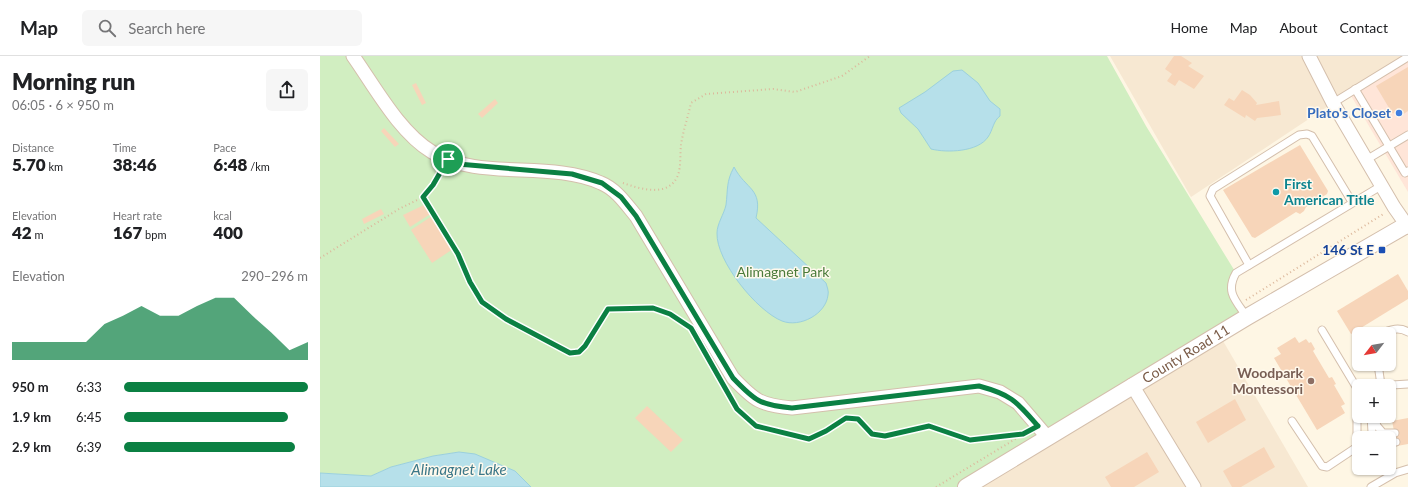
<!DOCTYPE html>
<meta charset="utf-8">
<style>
:root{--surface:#fff;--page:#f6f6f6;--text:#202124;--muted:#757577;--line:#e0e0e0;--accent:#0b8043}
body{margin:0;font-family:Lato,sans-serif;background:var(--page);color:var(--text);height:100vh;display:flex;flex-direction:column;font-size:15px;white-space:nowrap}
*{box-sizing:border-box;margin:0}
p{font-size:13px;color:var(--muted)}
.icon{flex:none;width:22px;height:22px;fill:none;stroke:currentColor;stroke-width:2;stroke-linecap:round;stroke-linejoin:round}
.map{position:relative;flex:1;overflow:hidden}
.panel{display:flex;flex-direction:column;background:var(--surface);width:320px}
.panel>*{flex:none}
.needle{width:26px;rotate:239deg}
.buttons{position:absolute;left:1032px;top:271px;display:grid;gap:8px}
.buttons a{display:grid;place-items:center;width:44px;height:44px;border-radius:6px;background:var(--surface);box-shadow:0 1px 3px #0004;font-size:20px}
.pin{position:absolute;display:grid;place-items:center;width:34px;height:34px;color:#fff;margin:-17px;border:2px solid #fff;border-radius:50%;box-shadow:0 1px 4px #0007}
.round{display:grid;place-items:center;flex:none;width:42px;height:42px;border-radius:6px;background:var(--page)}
.headline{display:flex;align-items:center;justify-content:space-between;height:68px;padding:0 12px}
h1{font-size:22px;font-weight:800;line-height:30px}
.stats{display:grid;grid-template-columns:repeat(3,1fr);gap:6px;height:68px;padding:4px 12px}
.stats div{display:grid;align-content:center}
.stats b{font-size:17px;font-weight:800}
.stats small{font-size:11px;font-weight:400}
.stats p{font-size:11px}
.chart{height:112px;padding:8px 12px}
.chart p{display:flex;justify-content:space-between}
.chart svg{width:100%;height:72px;margin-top:4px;fill:var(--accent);opacity:.7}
ul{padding:0 12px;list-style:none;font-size:13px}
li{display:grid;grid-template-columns:64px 48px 1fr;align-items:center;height:30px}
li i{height:10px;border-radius:5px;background:var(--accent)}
header{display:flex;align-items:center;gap:24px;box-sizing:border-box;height:56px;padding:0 20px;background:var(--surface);border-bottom:1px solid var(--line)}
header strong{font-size:19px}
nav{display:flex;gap:22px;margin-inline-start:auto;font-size:14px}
.search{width:280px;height:36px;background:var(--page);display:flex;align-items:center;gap:10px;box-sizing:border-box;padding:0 14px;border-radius:6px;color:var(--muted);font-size:15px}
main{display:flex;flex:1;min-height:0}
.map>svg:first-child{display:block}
</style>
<header>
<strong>Map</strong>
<div class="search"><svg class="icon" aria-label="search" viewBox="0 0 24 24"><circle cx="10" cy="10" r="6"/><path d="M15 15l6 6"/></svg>Search here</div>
<nav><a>Home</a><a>Map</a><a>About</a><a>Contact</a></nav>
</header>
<main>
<section class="panel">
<div class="headline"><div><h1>Morning run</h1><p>06:05 · 6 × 950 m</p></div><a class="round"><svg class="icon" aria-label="share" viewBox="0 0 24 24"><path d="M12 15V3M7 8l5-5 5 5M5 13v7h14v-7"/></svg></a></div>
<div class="stats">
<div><p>Distance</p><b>5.70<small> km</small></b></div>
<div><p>Time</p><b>38:46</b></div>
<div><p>Pace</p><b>6:48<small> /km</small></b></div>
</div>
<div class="stats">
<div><p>Elevation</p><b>42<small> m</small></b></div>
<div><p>Heart rate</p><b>167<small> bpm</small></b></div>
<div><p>kcal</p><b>400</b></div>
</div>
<div class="chart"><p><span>Elevation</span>290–296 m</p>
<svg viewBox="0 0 160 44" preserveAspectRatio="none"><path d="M0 44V33L10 33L20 33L30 33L40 33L50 22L60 17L70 11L80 17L90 17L100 11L110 6L120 6L130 17L140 27L150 38L160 33V44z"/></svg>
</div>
<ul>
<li><b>950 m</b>6:33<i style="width:100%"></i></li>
<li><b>1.9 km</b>6:45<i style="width:89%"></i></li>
<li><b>2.9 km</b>6:39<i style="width:93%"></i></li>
</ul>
</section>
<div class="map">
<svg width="1088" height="431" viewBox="0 0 1088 431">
<rect width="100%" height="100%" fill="#fef6e4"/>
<!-- residential -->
<g fill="#f7e8d2">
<path d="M 790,0 L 1088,0 L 1013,47 L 871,141 Z"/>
<path d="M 899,278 L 988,431 L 646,431 Z"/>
</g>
<!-- commercial -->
<path fill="#ffe5d8" d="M 1088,3 L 1088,136 L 1030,38 Z"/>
<!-- green -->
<path fill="#d1eec1" d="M 0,0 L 787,0 L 826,70 L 916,217 L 910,227 L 927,261 L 646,431 L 211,431 L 195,415 L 139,396 L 113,400 L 71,411 L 51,420 L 0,417 Z"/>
<!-- water -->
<g fill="#b6e0ea" stroke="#9bd0dd">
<path d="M 642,14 L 658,27 L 670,45 L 680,53 L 680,60 C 673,65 673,74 668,81 C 658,96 627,97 611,93 L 598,73 L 581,57 L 579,52 L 605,36 L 633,15 Z"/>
<path d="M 414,111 C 426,134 443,132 436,162 L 506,227 C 507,231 509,235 508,239 C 506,258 480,272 462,265 C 437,255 396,205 397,177 C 397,168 404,158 406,149 C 408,133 406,126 414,111 Z"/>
<path d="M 139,396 L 155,398 L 195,415 L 211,431 L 0,431 L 0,417 L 51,420 L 71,411 L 113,400 Z"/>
</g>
<!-- building -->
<g fill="#f7d5b9">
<path d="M 854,0 L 861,0 L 872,7 L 868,10 L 884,20 L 874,33 L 859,24 L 855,30 L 847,25 L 852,18 L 845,13 Z"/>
<path d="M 1088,11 L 1088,55 L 1082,59 L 1072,57 L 1056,30 Z"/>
<path d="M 96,27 L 106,47 L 102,49 L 92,29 Z"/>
<path d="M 922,34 L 930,39 L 937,47 L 936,49 L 959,45 L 961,59 L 937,62 L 935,65 L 926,59 L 925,62 L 904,49 L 909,42 L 914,45 Z"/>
<path d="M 175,43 L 178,47 L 162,62 L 158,58 Z"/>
<path d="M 64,72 L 79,88 L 75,91 L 61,75 Z"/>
<path d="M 980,89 L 1008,135 L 1007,138 L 986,151 L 984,155 L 980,158 L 976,156 L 935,182 L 932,181 L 903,134 Z"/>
<path d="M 106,148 L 112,157 L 90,171 L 83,159 Z"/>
<path d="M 61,153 L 64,158 L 44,168 L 42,163 Z"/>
<path d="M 112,160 L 133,193 L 112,207 L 91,174 Z"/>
<path d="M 1078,218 L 1088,235 L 1088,243 L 1031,278 L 1017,255 Z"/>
<path d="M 975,281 L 979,287 L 986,283 L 989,287 L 991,286 L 995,293 L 993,295 L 1009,322 L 1012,321 L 1016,328 L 1014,329 L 1025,348 L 1021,350 L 1025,357 L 997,374 L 954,302 L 961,298 L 957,292 Z"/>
<path d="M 915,343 L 926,364 L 888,387 L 876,366 Z"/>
<path d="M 327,350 L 363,384 L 351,396 L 315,362 Z"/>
<path d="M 1088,362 L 1088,388 L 1077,390 L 1072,365 Z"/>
<path d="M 944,391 L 955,411 L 921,431 L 912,431 L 903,415 Z"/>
<path d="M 827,396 L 839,416 L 814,431 L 791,431 L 785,421 Z"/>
</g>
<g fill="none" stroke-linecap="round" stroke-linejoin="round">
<defs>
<g id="service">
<path d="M 1035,33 L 1085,117 L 1088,115"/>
<path d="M 1013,47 L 1088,1"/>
<path d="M 1046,104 L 1088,79"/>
<path d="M 929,209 L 890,140 L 893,133 L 979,79 L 987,78 L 992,80 L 1032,146"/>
<path d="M 927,261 C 916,245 905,236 916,217 L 1061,130"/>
<path d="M 1002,274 L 1038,334"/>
<path d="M 1062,278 C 1070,273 1080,271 1088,276"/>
<path d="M 1058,308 L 1061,329"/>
<path d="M 1056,330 L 1088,328"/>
<path d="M 1051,360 L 1052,376 L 1055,382"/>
<path d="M 1054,360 L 1057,370 L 1063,377 L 1075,377"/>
<path d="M 972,365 L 1002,410 L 1007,411 L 1037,391 L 1037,348 L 1039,334"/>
<path d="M 1069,387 L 1076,386"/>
<path d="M 1051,431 L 1075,417 L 1088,413"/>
</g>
<g id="minor">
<path d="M 33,0 C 55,31 79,76 112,96 C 159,125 229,104 281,127 C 296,133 306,148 316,160 L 413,322 C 435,345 440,349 472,352 L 659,330 L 680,336 L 698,347 L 728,382"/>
<path d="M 989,0 L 1013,47 L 1074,151 L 1088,171"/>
<path d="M 812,329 L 874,431"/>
</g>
<g id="tertiary">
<path id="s1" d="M 646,431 L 927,261 L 1088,168"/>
</g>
</defs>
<!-- service casing -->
<use href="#service" stroke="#d4bfac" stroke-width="9"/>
<!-- minor casing -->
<use href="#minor" stroke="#d4bfac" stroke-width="15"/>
<!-- tertiary casing -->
<use href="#tertiary" stroke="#d4bfac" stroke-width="18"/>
<!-- path -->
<g stroke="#dcb89c" stroke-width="2" stroke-dasharray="1 3" stroke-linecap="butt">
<path d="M 303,127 C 320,133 349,142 358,119 C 361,111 360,98 361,89 C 363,75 368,61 371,47 L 386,38 L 453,33 L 475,36 L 522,20 L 550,0"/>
<path d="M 103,141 L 113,129 L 124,113"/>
<path d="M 0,202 L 79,153 L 103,141 L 138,198 L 150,226 L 162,246 L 186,263 L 250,297 L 259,296 L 265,290 L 288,253 L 333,252 L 350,258 L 367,269"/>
<path d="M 926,244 L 1065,157"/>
<path d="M 407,334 L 417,353 L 436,370 L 461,377 L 489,383 L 506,375 L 526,362 L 538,363 L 552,378 L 565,380 L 609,371 L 650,383 L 703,378 L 708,375"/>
<path d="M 616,431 L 702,379"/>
</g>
<!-- service -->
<use href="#service" stroke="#fff" stroke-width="7"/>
<!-- minor -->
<use href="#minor" stroke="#fff" stroke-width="13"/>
<!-- tertiary -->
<use href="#tertiary" stroke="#fff" stroke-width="16"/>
</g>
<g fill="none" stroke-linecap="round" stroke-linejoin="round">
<defs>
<path id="route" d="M 128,103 L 138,108 L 252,118 L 282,127 L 301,141 L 316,160 L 413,322 C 435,345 440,349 472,352 L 659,330 C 692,339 696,345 718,370 L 703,378 L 650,384 L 609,370 L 565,380 L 552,378 L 538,363 L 526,362 L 506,375 L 489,383 L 436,370 L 417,353 L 371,272 L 350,258 L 333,252 L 288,253 L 265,290 L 259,296 L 250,297 L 186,263 L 162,246 L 150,226 L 138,198 L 103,141 L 113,129 Z"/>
</defs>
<!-- route casing -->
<use href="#route" stroke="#fff" stroke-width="8"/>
<!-- route -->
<use href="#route" stroke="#0b8043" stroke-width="5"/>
</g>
<!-- markers -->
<circle fill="#3f7fe0" stroke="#fff9ed" stroke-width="1.5" cx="1079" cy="57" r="4"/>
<circle fill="#0f9aa8" stroke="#fff9ed" stroke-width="1.5" cx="956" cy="136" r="4"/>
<rect fill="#1a4fb4" stroke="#fff9ed" stroke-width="1.5" x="1058" y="190" width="8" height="8" rx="2"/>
<circle fill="#8d6e63" stroke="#fff9ed" stroke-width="1.5" cx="991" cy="325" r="4"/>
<g text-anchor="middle" stroke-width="3" stroke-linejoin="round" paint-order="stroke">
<!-- shop labels -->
<g font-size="14" font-weight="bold" fill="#366cbe" stroke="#fff9ed" text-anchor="end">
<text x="1071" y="62">Plato's Closet</text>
</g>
<!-- culture labels -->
<g font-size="14" font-weight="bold" fill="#0d838f" stroke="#fff9ed" text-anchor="start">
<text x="964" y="133">First<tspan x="964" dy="16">American Title</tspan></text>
</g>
<!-- transit labels -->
<g font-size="14" font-weight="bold" fill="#164399" stroke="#fff9ed" text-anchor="end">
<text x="1054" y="199">146 St E</text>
</g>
<!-- park labels -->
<g font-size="14" fill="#4b7b3b" stroke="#fff9ed">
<text x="463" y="221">Alimagnet Park</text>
</g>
<!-- street labels -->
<g font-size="14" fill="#7a5b47" stroke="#fff9ed">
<text dy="5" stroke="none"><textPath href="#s1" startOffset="257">County Road 11</textPath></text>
</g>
<!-- education labels -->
<g font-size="14" font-weight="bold" fill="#785e54" stroke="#fff9ed" text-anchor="end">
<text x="983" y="322">Woodpark<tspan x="983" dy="16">Montessori</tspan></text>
</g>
<!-- water labels -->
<g font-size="15" font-style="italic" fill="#3b7788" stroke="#fff9ed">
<text x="139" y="419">Alimagnet Lake</text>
</g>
</g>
</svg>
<div class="buttons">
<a><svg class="needle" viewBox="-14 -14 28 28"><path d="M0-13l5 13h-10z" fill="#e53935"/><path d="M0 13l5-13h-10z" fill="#757577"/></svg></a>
<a>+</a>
<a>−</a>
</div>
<div class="pin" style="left:128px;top:103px;background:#1e9e55"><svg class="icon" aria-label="arrive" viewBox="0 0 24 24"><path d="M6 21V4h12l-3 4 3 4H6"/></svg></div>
</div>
</main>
